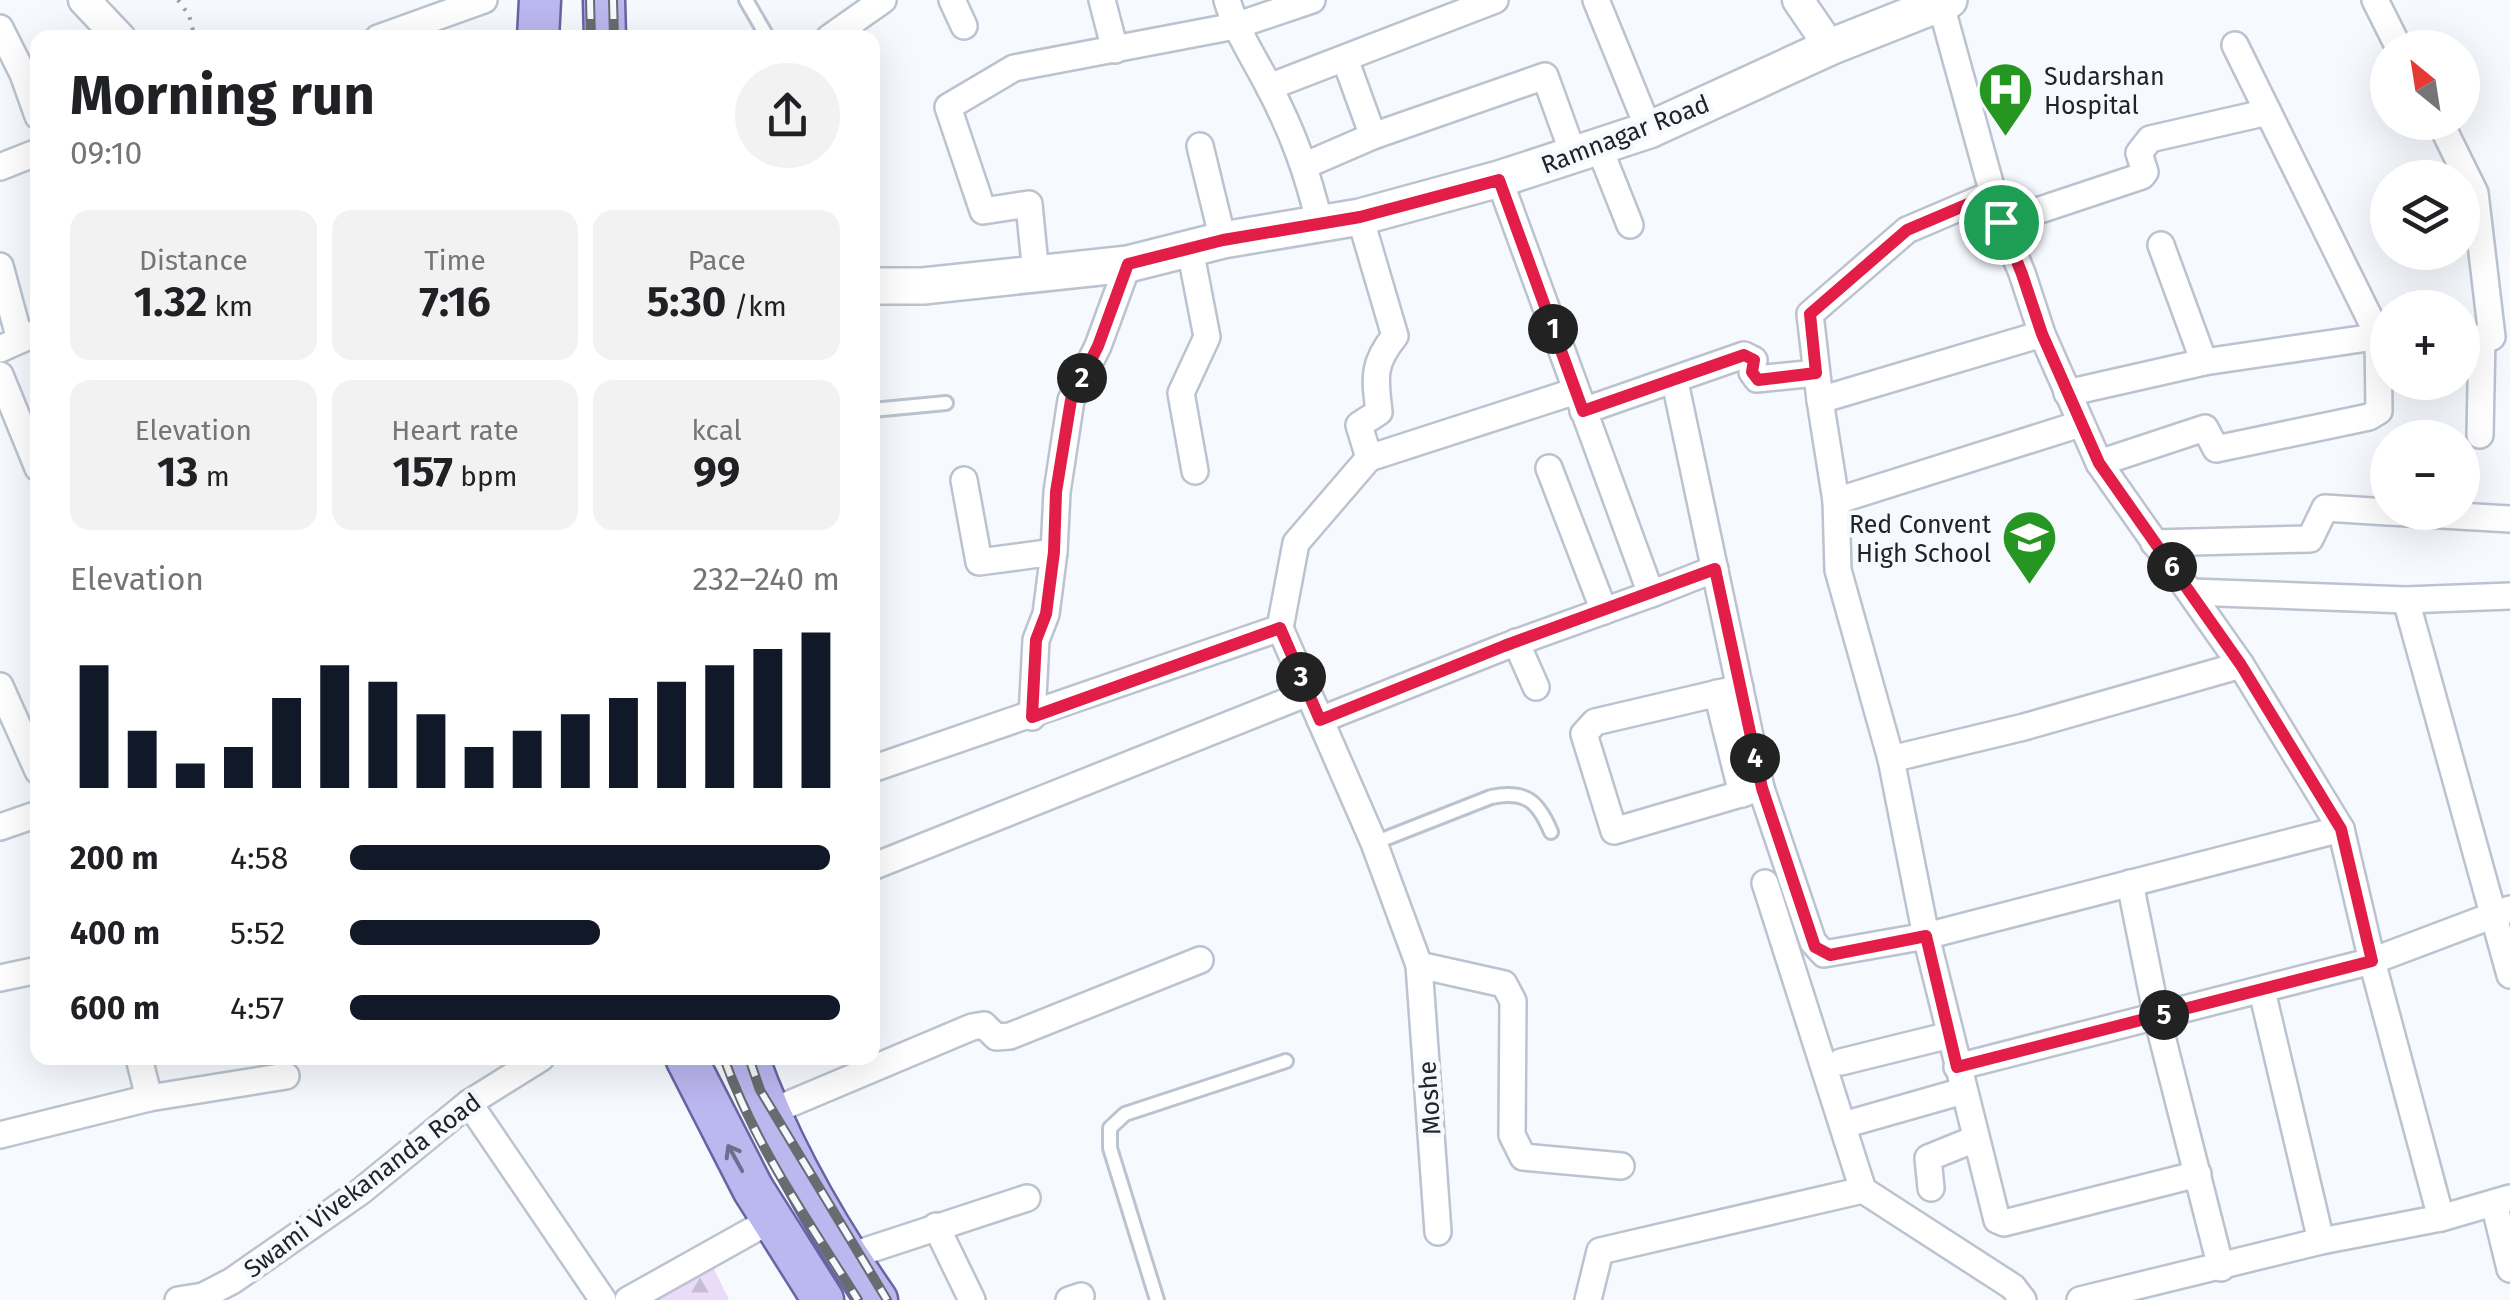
<!DOCTYPE html>
<meta charset="utf-8">
<style>
:root{--surface:#fff;--page:#f2f2f2;--text:#202124;--muted:#757577;--accent:#111827}
body{margin:0;font-family:"Fira Sans",sans-serif;background:var(--page);color:var(--text);height:100vh;display:flex;flex-direction:column;font-size:38px;white-space:nowrap}
*{box-sizing:border-box;margin:0}
p{font-size:32px;color:var(--muted)}
.icon{flex:none;width:55px;height:55px;fill:none;stroke:currentColor;stroke-width:2;stroke-linecap:round;stroke-linejoin:round}
.map{position:relative;flex:1;overflow:hidden}
.drawer{position:absolute;left:30px;top:30px;width:850px;height:1035px;display:flex;flex-direction:column;background:var(--surface);border-radius:20px;box-shadow:0 10px 40px #0002}
.drawer>*{flex:none}
.needle{width:65px;rotate:330deg}
.buttons{position:absolute;left:2370px;top:30px;display:grid;gap:20px}
.buttons a{display:grid;place-items:center;width:110px;height:110px;border-radius:50%;background:var(--surface);box-shadow:0 10px 40px #0002;font-size:50px}
.pin{position:absolute;display:grid;place-items:center;width:85px;height:85px;color:#fff;margin:-42px;border:5px solid #fff;border-radius:50%;box-shadow:0 2px 10px #0007}
.km{position:absolute;width:50px;height:50px;margin:-25px;border-radius:50%;background:#222;color:#fff;font-size:28px;line-height:50px;text-align:center}
.round{display:grid;place-items:center;flex:none;width:105px;height:105px;border-radius:52px;background:var(--page)}
.head{display:flex;align-items:center;justify-content:space-between;height:170px;padding:0 40px}
h1{font-size:55px;font-weight:700;line-height:75px}
.metrics{display:grid;grid-template-columns:repeat(3,1fr);gap:15px;height:170px;padding:10px 40px}
.metrics div{display:grid;align-content:center;border-radius:20px;background:var(--page);text-align:center}
.metrics b{font-size:42px;font-weight:700}
.metrics small{font-size:28px;font-weight:400}
.metrics p{font-size:28px}
.chart{height:280px;padding:20px 40px}
.chart p{display:flex;justify-content:space-between}
.chart svg{width:100%;height:180px;margin-top:10px;stroke:var(--accent);stroke-width:6}
ul{padding:0 40px;list-style:none;font-size:32px}
li{display:grid;grid-template-columns:160px 120px 1fr;align-items:center;height:75px}
li i{height:25px;border-radius:12px;background:var(--accent)}
.map>svg:first-child{display:block}
</style>
<div class="map">
<svg width="2510" height="1300" viewBox="0 0 2510 1300">
<defs>
<pattern id="forest-firs" width="22" height="20" patternUnits="userSpaceOnUse" patternTransform="scale(2.5)"><rect width="22" height="20" fill="#eadbf8"/><path d="M5 1l3.5 6h-7zM16 11l3.5 6h-7z" fill="#c8bcd5"/></pattern>
</defs>
<rect width="100%" height="100%" fill="#f6f9fe"/>
<!-- forest -->
<path fill="url(#forest-firs)" d="M 700,1267 L 713,1267 L 729,1300 L 638,1300 Z"/>
<g fill="none" stroke-linecap="round" stroke-linejoin="round">
<defs>
<g id="service">
<path d="M 746,0 L 768,38"/>
<path d="M 872,410 L 946,403"/>
<path d="M 1374,843 L 1491,797 C 1526,790 1538,801 1551,832"/>
<path d="M 1157,1300 L 1110,1148 L 1110,1128 L 1125,1114 L 1286,1061"/>
</g>
<g id="minor">
<path d="M 952,0 L 964,26"/>
<path d="M 1102,0 L 1115,50"/>
<path d="M 1227,0 C 1236,31 1253,56 1268,85 C 1293,132 1308,174 1320,225"/>
<path d="M 1596,0 L 1649,130"/>
<path d="M 2375,0 L 2399,48"/>
<path d="M 1941,5 L 2001,223 L 2022,273 L 2042,334 L 2099,463 L 2241,665 L 2341,829 L 2372,961 L 2441,1218"/>
<path d="M 0,28 L 23,74 L 38,116"/>
<path d="M 378,38 L 484,0"/>
<path d="M 829,38 L 883,0"/>
<path d="M 1345,59 L 1373,136"/>
<path d="M 1269,87 L 1495,0"/>
<path d="M 2440,122 L 2475,193 L 2492,337"/>
<path d="M 1200,146 L 1223,240"/>
<path d="M 1599,147 L 1630,225"/>
<path d="M 1306,165 L 1373,136 L 1545,76 L 1574,156"/>
<path d="M 0,167 L 38,152"/>
<path d="M 1994,193 L 1907,230 L 1810,314 L 1820,400 L 1836,501 L 1838,570 L 1891,759 L 1926,936 L 1997,1220 L 2004,1223 L 2198,1174"/>
<path d="M 2001,223 L 2142,176 L 2145,172 L 2139,153 L 2150,139 L 2268,112"/>
<path d="M 2161,245 L 2204,362"/>
<path d="M 1190,249 L 1207,337 L 1181,393 L 1195,471"/>
<path d="M 0,266 L 20,340"/>
<path d="M 1036,275 L 1029,204 L 983,211 L 948,107 L 1014,68 L 1235,26 L 1312,0"/>
<path d="M 0,349 L 38,332"/>
<path d="M 0,375 L 38,468"/>
<path d="M 1675,382 L 1761,788 L 1813,942 L 1824,954 L 1926,936 L 2341,829"/>
<path d="M 2067,393 L 2204,362 L 2388,335"/>
<path d="M 1820,400 L 2042,334"/>
<path d="M 1583,411 L 1744,355 L 1754,360 L 1752,372 L 1757,379 L 1816,373"/>
<path d="M 2480,435 L 2482,337"/>
<path d="M 1369,458 L 1576,391"/>
<path d="M 2099,463 L 2205,428 L 2216,449 L 2369,417 L 2379,411 L 2378,335 L 2235,45"/>
<path d="M 1549,468 L 1604,611"/>
<path d="M 964,480 L 979,562 L 1054,552"/>
<path d="M 1836,501 L 2080,424"/>
<path d="M 2390,512 L 2510,519"/>
<path d="M 2154,543 L 2310,539 L 2325,508 L 2388,512"/>
<path d="M 2191,592 L 2406,600 L 2510,596"/>
<path d="M 1651,594 L 1715,569"/>
<path d="M 2406,600 L 2510,975"/>
<path d="M 1280,628 L 1296,543 L 1369,458 L 1359,425 L 1379,412 C 1375,378 1372,364 1395,336 L 1360,217"/>
<path d="M 1516,642 L 1536,687"/>
<path d="M 0,686 L 38,771"/>
<path d="M 1740,688 L 1595,722 L 1584,734 L 1614,831 L 1761,788"/>
<path d="M 1717,693 L 1742,794"/>
<path d="M 1032,717 L 1036,640 L 1046,614 L 1054,552 L 1057,492 L 1071,400 L 1098,346 L 1128,264"/>
<path d="M 1320,720 L 1504,647 L 1651,594 L 1499,179"/>
<path d="M 1891,759 L 2024,727 L 2241,665"/>
<path d="M 872,769 L 1280,628 L 1374,843 L 1419,965 L 1504,984 L 1513,1001 L 1512,1135 L 1523,1157 L 1621,1166"/>
<path d="M 0,827 L 38,814"/>
<path d="M 872,867 L 1308,693"/>
<path d="M 1765,883 L 1863,1190 L 2013,1287 L 2023,1300"/>
<path d="M 2130,883 L 2157,1017 L 2221,1268"/>
<path d="M 1419,965 L 1438,1232"/>
<path d="M 0,978 L 38,970"/>
<path d="M 2262,991 L 2321,1241"/>
<path d="M 139,1058 L 149,1098"/>
<path d="M 1841,1062 L 1950,1035"/>
<path d="M 1957,1067 L 2372,961 L 2510,909"/>
<path d="M 469,1103 L 603,1300"/>
<path d="M 768,1113 L 972,1027 L 984,1025 L 996,1037 L 1010,1036 L 1200,960"/>
<path d="M 1854,1122 L 1963,1091"/>
<path d="M 0,1135 L 149,1098 L 286,1076"/>
<path d="M 1931,1188 L 1928,1158 L 1975,1139"/>
<path d="M 2494,1203 L 2510,1269"/>
<path d="M 936,1226 L 972,1300"/>
<path d="M 847,1257 L 1027,1198"/>
<path d="M 178,1300 L 203,1296 L 232,1281 L 360,1192 L 469,1103 L 541,1058"/>
<path d="M 628,1300 L 771,1220"/>
<path d="M 1069,1300 L 1081,1296"/>
<path d="M 1588,1300 L 1600,1251 L 1863,1190"/>
<path d="M 2080,1300 L 2321,1241 L 2441,1218 L 2510,1198"/>
</g>
<g id="tertiary">
<path d="M 84,0 L 120,38"/>
<path d="M 1798,0 L 1830,47"/>
</g>
<path id="secondary" d="M 872,286 L 923,286 L 1128,264 L 1223,240 L 1360,217 L 1499,179 L 1649,130 L 1830,47 L 1949,0"/>
<g id="primary">
<path d="M 604,0 L 605,38"/>
<path d="M 538,38 L 540,0"/>
<path d="M 686,1058 L 753,1189 L 823,1300"/>
<path d="M 748,1058 C 779,1145 824,1224 877,1300"/>
</g>
</defs>
<!-- service casing -->
<use href="#service" stroke="#bbc3d0" stroke-width="18"/>
<!-- minor casing -->
<use href="#minor" stroke="#bbc3d0" stroke-width="30"/>
<!-- tertiary casing -->
<use href="#tertiary" stroke="#bbc3d0" stroke-width="35"/>
<!-- secondary casing -->
<use href="#secondary" stroke="#bbc3d0" stroke-width="40"/>
<!-- primary casing -->
<use href="#primary" stroke="#6764a3" stroke-width="45"/>
<!-- path -->
<path stroke="#9a9da2" stroke-width="4" stroke-dasharray="2.5 8" stroke-linecap="butt" d="M 178,0 L 189,15 L 195,38"/>
<!-- service -->
<use href="#service" stroke="#fff" stroke-width="12"/>
<!-- minor -->
<use href="#minor" stroke="#fff" stroke-width="25"/>
<!-- tertiary -->
<use href="#tertiary" stroke="#fff" stroke-width="30"/>
<!-- secondary -->
<use href="#secondary" stroke="#fff" stroke-width="35"/>
<!-- primary -->
<use href="#primary" stroke="#bbb7ef" stroke-width="40"/>
<defs>
<g id="rail">
<path d="M 590,0 L 591,38"/>
<path d="M 613,0 L 614,38"/>
<path d="M 724,1058 C 755,1146 809,1222 858,1300"/>
<path d="M 749,1058 L 760,1090 L 887,1300"/>
</g>
</defs>
<!-- rail casing -->
<use href="#rail" stroke="#686b70" stroke-width="10"/>
<!-- rail -->
<use href="#rail" stroke="#f6f9fe" stroke-width="6" stroke-dasharray="19" stroke-linecap="butt"/>
</g>
<!-- one-way arrows -->
<defs><path id="oneway-shaft" d="M-6 0H5M1.5-3L5.5 0L1.5 3" fill="none" stroke-width="1.6" stroke-linecap="round" stroke-linejoin="round" transform="scale(2.5)"/></defs>
<use stroke="#6e6d8c" href="#oneway-shaft" transform="translate(735 1158) rotate(-119)"/>
<g fill="none" stroke-linecap="round" stroke-linejoin="round">
<defs>
<path id="route" d="M 1499,180 L 1583,411 L 1744,355 L 1754,360 L 1752,372 L 1758,380 L 1816,373 L 1810,314 L 1907,230 L 1994,193 L 2001,222 L 2022,274 L 2042,334 L 2099,463 L 2241,665 L 2341,829 L 2372,961 L 1957,1067 L 1926,936 L 1830,955 L 1815,947 L 1762,788 L 1715,569 L 1504,646 L 1320,720 L 1280,628 L 1032,717 L 1036,640 L 1046,614 L 1054,552 L 1056,492 L 1071,400 L 1098,346 L 1128,264 L 1223,240 L 1360,217 Z"/>
</defs>
<!-- route casing -->
<use href="#route" stroke="#fff" stroke-width="20"/>
<!-- route -->
<use href="#route" stroke="#e11d48" stroke-width="12"/>
</g>
<!-- icons -->
<defs>
<symbol id="hospital-pin" viewBox="-11 -11 22 30"><path d="M0 17L-7.5 6A9.5 9.5 0 1 1 7.5 6Z" fill="#269622" stroke="#f6f9fe"/><path d="M-5-5h3v3.5h4V-5h3V5h-3V1.5h-4V5h-3Z" fill="#fff"/></symbol>
<symbol id="university-pin" viewBox="-11 -11 22 30"><path d="M0 17L-7.5 6A9.5 9.5 0 1 1 7.5 6Z" fill="#269622" stroke="#f6f9fe"/><path d="M0-5L7-2L0 1L-7-2ZM-4 1L0 2.5L4 1V4Q0 6-4 4Z" fill="#fff"/></symbol>
</defs>
<g fill-rule="evenodd">
<use href="#hospital-pin" x="1974" y="58" width="63" height="86"/>
<use href="#university-pin" x="1998" y="506" width="63" height="86"/>
</g>
<g text-anchor="middle" stroke-width="9" stroke-linejoin="round" paint-order="stroke">
<!-- poi labels -->
<g font-size="25" fill="#202328" stroke="#f6f9fe" text-anchor="start">
<text x="2044" y="85">Sudarshan<tspan x="2044" dy="29">Hospital</tspan></text>
<text x="1991" y="533" text-anchor="end">Red Convent<tspan x="1991" dy="29">High School</tspan></text>
</g>
<!-- street labels -->
<g font-size="25" fill="#202328" stroke="#f6f9fe">
<text transform="translate(1625 134) rotate(-21)" y="9">Ramnagar Road</text>
<text transform="translate(1429 1098) rotate(-94)" y="9">Moshe</text>
<text transform="translate(362 1185) rotate(-37)" y="9">Swami Vivekananda Road</text>
</g>
</g>
</svg>
<div class="buttons">
<a><svg class="needle" viewBox="-14 -14 28 28"><path d="M0-13l5 13h-10z" fill="#e53935"/><path d="M0 13l5-13h-10z" fill="#757577"/></svg></a>
<a><svg class="icon" aria-label="layers" viewBox="0 0 24 24"><path d="M12 4l9 5-9 5-9-5zM3 14l9 5 9-5"/></svg></a>
<a>+</a>
<a>−</a>
</div>
<div class="pin" style="left:2001px;top:222px;background:#1e9e55"><svg class="icon" aria-label="arrive" viewBox="0 0 24 24"><path d="M6 21V4h12l-3 4 3 4H6"/></svg></div>
<b class="km" style="left:1553px;top:329px">1</b>
<b class="km" style="left:1082px;top:378px">2</b>
<b class="km" style="left:1301px;top:677px">3</b>
<b class="km" style="left:1755px;top:758px">4</b>
<b class="km" style="left:2164px;top:1015px">5</b>
<b class="km" style="left:2172px;top:567px">6</b>
<section class="drawer">
<div class="head"><div><h1>Morning run</h1><p>09:10</p></div><a class="round"><svg class="icon" aria-label="share" viewBox="0 0 24 24"><path d="M12 15V3M7 8l5-5 5 5M5 13v7h14v-7"/></svg></a></div>
<div class="metrics">
<div><p>Distance</p><b>1.32<small> km</small></b></div>
<div><p>Time</p><b>7:16</b></div>
<div><p>Pace</p><b>5:30<small> /km</small></b></div>
</div>
<div class="metrics">
<div><p>Elevation</p><b>13<small> m</small></b></div>
<div><p>Heart rate</p><b>157<small> bpm</small></b></div>
<div><p>kcal</p><b>99</b></div>
</div>
<div class="chart"><p><span>Elevation</span>232–240 m</p>
<svg viewBox="0 0 160 44" preserveAspectRatio="none"><path d="M5 44V14M15 44V30M25 44V38M35 44V34M45 44V22M55 44V14M65 44V18M75 44V26M85 44V34M95 44V30M105 44V26M115 44V22M125 44V18M135 44V14M145 44V10M155 44V6"/></svg>
</div>
<ul>
<li><b>200 m</b>4:58<i style="width:98%"></i></li>
<li><b>400 m</b>5:52<i style="width:51%"></i></li>
<li><b>600 m</b>4:57<i style="width:100%"></i></li>
</ul>
</section>
</div>
